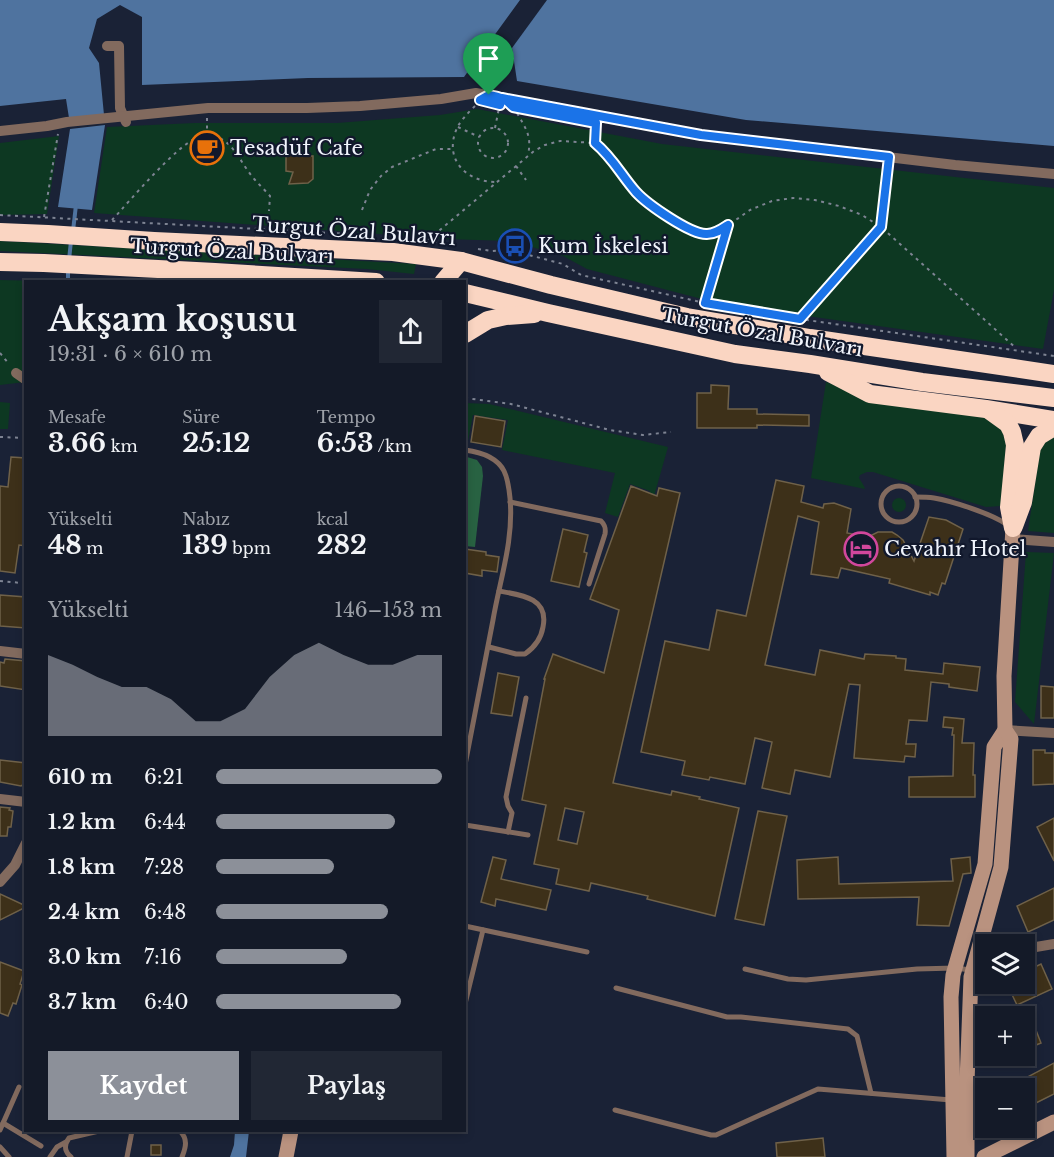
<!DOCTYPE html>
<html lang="tr">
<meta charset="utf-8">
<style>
:root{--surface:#141a28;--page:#212734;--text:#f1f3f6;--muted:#9da1a8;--line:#333845;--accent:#8c9099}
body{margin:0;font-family:"Libre Baskerville",serif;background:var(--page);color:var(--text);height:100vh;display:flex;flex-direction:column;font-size:22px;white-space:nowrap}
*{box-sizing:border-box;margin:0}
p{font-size:20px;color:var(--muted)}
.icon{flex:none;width:33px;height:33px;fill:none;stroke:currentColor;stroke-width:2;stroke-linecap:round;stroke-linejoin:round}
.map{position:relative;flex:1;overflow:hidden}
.sheet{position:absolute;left:24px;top:280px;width:442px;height:852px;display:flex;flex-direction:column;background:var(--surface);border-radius:0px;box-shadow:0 3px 9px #0003,0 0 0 2px var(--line)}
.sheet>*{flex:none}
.buttons{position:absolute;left:975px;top:934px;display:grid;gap:12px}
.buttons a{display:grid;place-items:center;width:60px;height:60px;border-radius:0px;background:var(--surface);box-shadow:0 3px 9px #0003,0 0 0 2px var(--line);font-size:30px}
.pin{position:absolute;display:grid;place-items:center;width:51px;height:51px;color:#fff;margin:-62px -26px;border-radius:50% 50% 50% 0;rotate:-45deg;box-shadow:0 0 6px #0007}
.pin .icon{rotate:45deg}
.round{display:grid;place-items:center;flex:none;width:63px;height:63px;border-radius:0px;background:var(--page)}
.overview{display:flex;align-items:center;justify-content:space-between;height:102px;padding:0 24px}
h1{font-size:33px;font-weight:700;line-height:45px}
.stats{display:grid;grid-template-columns:repeat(3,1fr);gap:9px;height:102px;padding:6px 24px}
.stats div{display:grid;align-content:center}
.stats b{font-size:26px;font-weight:700}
.stats small{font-size:16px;font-weight:400}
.stats p{font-size:16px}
.chart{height:168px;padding:12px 24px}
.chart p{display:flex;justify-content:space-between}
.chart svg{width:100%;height:108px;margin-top:6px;fill:var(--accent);opacity:.7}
.cta{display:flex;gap:12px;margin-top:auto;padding:12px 24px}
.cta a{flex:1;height:69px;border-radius:0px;background:var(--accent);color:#fff;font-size:24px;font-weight:700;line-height:69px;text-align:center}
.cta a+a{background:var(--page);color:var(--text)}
ul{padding:0 24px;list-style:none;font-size:20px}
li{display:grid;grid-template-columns:96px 72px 1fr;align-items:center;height:45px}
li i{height:15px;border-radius:8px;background:var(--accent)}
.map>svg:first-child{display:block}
</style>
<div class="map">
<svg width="1054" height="1157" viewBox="0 0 1054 1157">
<rect width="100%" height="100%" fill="#1a2236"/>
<!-- green -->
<g fill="#0d3822">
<path d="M 477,109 L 662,144 L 1054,188 L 1054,290 L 1043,349 L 721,304 L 587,269 L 563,256 L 511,241 L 445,239 L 94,213 L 107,127 L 195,123 L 337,123 L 440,115 Z"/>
<path d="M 59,136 L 47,214 L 0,215 L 0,143 Z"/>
<path d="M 0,241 L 416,264 L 414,274 L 367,269 L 0,251 Z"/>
<path d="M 0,280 L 44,281 L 44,282 L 26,282 L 25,382 L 0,385 Z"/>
<path d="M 826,382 L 884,401 L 992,419 L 1002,428 L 1006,445 L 1001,506 L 986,507 L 873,472 L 867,472 L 860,475 L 859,478 L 864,486 L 865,489 L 811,478 Z"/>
<path d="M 0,402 L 10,403 L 8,429 L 0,429 Z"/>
<path d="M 465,403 L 489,404 L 668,447 L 649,514 L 644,512 L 650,491 L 630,484 L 618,517 L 605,513 L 615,473 L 502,450 L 508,420 L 473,415 L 468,441 L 465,441 Z"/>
<path d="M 1054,437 L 1054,533 L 1028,531 L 1040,450 L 1045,442 Z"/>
<circle cx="899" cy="505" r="7"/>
<path d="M 1026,552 L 1054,553 L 1034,724 L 1015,702 Z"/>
</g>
<!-- forest -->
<path fill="#286242" d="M 467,457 L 477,460 L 482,467 L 483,476 L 475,547 L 465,546 L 465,470 Z"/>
<!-- water -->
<g fill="#4f739f">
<path d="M 0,0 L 520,0 L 464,77 L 308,78 L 142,85 L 142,17 L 120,5 L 97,19 L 89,48 L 99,63 L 104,115 L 69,118 L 66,99 L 0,106 Z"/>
<path d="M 547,0 L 1054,0 L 1054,146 L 746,120 L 517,81 L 512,48 Z"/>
<path d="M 105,125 L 92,210 L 58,207 L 70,129 Z"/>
<path d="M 235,1131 L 249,1131 L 246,1157 L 230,1157 L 234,1145 Z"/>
</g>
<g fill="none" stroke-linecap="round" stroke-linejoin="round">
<!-- stream -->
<g stroke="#4f739f" stroke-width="4">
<path d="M 73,231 L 76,205"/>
<path d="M 69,260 L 71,241"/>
<path d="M 68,282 L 68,271"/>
</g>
</g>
<!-- building -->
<g fill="#3d3019" stroke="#6f6149" stroke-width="1.5" fill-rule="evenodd">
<path d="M 208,138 L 220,139 L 217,156 L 195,154 L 196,139 Z"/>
<path d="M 286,155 L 313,156 L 313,179 L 308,183 L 289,184 L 293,172 L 286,171 Z"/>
<path d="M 711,385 L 729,386 L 728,409 L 757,409 L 757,414 L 809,415 L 809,426 L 757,425 L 757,428 L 697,428 L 697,393 L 711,393 Z"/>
<path d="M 475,416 L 505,421 L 501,447 L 471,442 Z"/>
<path d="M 11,457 L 26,458 L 26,546 L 19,545 L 15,573 L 0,571 L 0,486 L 8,487 Z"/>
<path d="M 776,480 L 804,486 L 801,502 L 823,508 L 824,504 L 834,503 L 851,509 L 847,533 L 868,537 L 878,532 L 892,532 L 897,535 L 903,540 L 914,561 L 929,517 L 946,520 L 963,529 L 945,584 L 942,583 L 938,595 L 930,592 L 930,595 L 889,583 L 890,579 L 841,568 L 838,578 L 811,574 L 819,522 L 798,516 L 765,665 L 815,675 L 820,650 L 864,659 L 865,654 L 896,656 L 896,658 L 906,659 L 905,670 L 943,674 L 944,663 L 980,667 L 977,691 L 949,687 L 949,684 L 931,682 L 927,721 L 909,720 L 906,744 L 916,744 L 915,757 L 905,756 L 904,762 L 854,758 L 860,685 L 849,684 L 830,777 L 795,770 L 790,794 L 762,788 L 772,742 L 755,738 L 745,784 L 710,777 L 709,780 L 682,775 L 685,761 L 641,752 L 665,641 L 709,650 L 717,610 L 746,616 Z"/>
<path d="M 631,486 L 657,496 L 659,488 L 680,493 L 613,783 L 671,795 L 672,791 L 700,797 L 699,799 L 739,808 L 715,916 L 647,899 L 648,896 L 591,883 L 589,891 L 556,884 L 559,869 L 534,864 L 546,805 L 522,800 L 545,679 L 544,679 L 553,654 L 604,673 L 619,610 L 590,599 ZM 565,808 L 584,812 L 577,844 L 558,840 Z"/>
<path d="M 563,529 L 588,535 L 584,552 L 587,553 L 579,587 L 551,581 Z"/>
<path d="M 465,549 L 486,552 L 486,555 L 499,557 L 497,572 L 482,570 L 482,576 L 465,573 Z"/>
<path d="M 0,595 L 26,597 L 26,628 L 0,626 Z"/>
<path d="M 5,659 L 26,661 L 26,690 L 0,686 L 0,662 L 4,663 Z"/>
<path d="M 498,673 L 519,677 L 512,716 L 491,713 Z"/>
<path d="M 1041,686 L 1054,687 L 1054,718 L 1041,718 Z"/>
<path d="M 944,717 L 964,719 L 962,743 L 974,743 L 973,775 L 975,775 L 975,797 L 909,797 L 909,777 L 953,776 L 954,735 L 952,735 L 953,728 L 943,727 Z"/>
<path d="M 1033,750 L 1045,750 L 1045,753 L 1054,753 L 1054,784 L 1033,785 Z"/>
<path d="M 0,760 L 26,763 L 26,783 L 21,786 L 0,782 Z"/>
<path d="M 0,807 L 10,808 L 9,810 L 13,811 L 11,827 L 8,827 L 7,836 L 0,836 Z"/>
<path d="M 758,811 L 787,816 L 764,925 L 735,919 Z"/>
<path d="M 1054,818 L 1054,861 L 1037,827 Z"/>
<path d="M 493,857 L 506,860 L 501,879 L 551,890 L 546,910 L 496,899 L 495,906 L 481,902 Z"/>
<path d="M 838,857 L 839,884 L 953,881 L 951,859 L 970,857 L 971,873 L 963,874 L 949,926 L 917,925 L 919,897 L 798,899 L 797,860 Z"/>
<path d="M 1054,888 L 1054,920 L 1028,932 L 1017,906 Z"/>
<path d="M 0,894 L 26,906 L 26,907 L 0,920 Z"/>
<path d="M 0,962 L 24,971 L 20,984 L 22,985 L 16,1004 L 13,1003 L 8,1016 L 0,1013 Z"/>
<path d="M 1041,964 L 1052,989 L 1017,1005 L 1007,984 L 1024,984 L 1024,972 Z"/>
<path d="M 1032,1020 L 1041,1043 L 1024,1050 L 1024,1023 Z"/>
<path d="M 1054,1063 L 1054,1094 L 1024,1109 L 1024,1089 L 1005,1089 Z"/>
<path d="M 823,1138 L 825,1157 L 777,1157 L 776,1143 Z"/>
<rect x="151" y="1145" width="10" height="10"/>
</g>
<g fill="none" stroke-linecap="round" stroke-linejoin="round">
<!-- path -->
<g stroke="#7e8493" stroke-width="2" stroke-dasharray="3 4.5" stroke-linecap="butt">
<path d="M 475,106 C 468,113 461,120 457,128 C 443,159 466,182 496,182"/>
<path d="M 517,113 C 526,129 532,136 528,155"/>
<path d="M 458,127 L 479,137"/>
<path d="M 495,128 L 499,108"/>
<circle cx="493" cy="143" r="15"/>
<path d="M 207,136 L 207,118"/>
<path d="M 595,143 L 596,128"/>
<path d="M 516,166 L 526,180"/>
<path d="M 362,210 L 370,190 L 381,176 L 392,167 L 436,149 L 452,149"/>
<path d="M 0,215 L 350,234"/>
<path d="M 44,217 L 58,134"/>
<path d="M 112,220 C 129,202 178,143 199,137 C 208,135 219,136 226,142 C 236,150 243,165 251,175 C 257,183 264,189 270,196 L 269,211"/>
<path d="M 428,240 L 534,151 L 545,145 L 560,141 L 595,143 L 607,153 L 637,192 L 654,208 L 694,231 L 707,234 L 720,231 L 750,210 L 772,201 L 793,198 L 815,200 L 839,206 L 862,215 L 881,227 L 1016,348"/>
<path d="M 434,241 L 446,243"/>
<path d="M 478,249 L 492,251 L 510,250 L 563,264 L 581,275 L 705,303 L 737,309 L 800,319 L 1054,356"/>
<path d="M 705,303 L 728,225"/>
<path d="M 800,319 L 881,227 L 889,167"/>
<path d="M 0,353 L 9,364"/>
<path d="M 465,398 L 511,404 L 610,430 L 643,435 L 671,432"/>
<path d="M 0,437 L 26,438"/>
<path d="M 0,581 L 22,583"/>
</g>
<!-- lane -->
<g stroke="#826a5e" stroke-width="5">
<path d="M 465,450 C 480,452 497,457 504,471 C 508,479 509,488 510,498 C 514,540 500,579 493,620 C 484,669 474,717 465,765"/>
<circle cx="899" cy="504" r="18"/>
<path d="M 915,497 C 921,497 928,497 934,498 C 952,501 992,514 1006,524"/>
<path d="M 510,502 L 601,521 C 605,525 606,528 605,534 L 589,584"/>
<path d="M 489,647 L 516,654 L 525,654 C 535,647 541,639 543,627 C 549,598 522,595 499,591"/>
<path d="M 465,825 L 528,835"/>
<path d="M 465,825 L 465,835"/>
<path d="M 508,832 L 512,813 L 508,806 L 506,797 L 526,698"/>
<path d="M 465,926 L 587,952"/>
<path d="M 745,969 L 788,979 L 806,980 L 917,969 L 955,968 L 971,970"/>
<path d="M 616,988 L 727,1017 L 741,1017 L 848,1029 L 857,1036 L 871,1093"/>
<path d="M 465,1004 L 483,930"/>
<path d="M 615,1110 L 711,1135 L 716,1135 L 818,1089 L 951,1100"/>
<path d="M 3,1123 L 41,1146"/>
<path d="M 0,1130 L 19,1087"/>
<path d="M 180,1131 C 188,1139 186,1147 182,1157"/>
<path d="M 0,1147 L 9,1157"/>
<path d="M 50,1157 L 57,1147 L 66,1142"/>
<path d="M 71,1157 C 64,1151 64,1145 69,1138 L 99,1131"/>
<path d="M 127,1157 L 132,1131"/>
</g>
<!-- street -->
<g stroke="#826a5e" stroke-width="10">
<path d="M 107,46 L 119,46 L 120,108 L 126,122"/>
<path d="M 0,131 L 47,126 L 67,122 L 208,108 L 307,108 L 360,106 L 441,99 L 476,93 L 701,135 L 955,165 L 1054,174"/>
<path d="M 16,373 L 26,380"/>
<path d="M 1012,539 L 1054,542"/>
<path d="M 0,651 L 26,654"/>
<path d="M 1005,730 L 1054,733"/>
<path d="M 0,799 L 26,802"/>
<path d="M 0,882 L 15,865 L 26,843"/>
<path d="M 1024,949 L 1054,944"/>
</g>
<!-- secondary -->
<g stroke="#b9927f" stroke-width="15">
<path d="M 286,1157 L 291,1131"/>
<path d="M 954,1157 L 951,997 L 953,975 L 985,864 L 994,747 L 1005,730"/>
<path d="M 967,1157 L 967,1082 L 971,977 L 1001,867 L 1011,739 L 1005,730 L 1004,676 L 1013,528"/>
<path d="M 984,1157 L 1054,1122"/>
</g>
<!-- highway -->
<g stroke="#fad5c2" stroke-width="18">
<path d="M 0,232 L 48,234 L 154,241 L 393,252 L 461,261 L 551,285 L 687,317 L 810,338 L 1054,374"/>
<path d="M 0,262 L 44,263 L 215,272 L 376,282"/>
<path d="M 443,282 L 461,261"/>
<path d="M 465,293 L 548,313 L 735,354 L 810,364 L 922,382 L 1054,398"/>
<path d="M 465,334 L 488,320 L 506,316 L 534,314"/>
<path d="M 828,372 L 870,394 L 986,409 L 1054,420"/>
<path d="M 990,411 L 1008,424 L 1012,432 L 1015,445 L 1009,507 L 1013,528"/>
<path d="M 1014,526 L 1023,502 L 1032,447 L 1039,436 L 1054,427"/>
</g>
</g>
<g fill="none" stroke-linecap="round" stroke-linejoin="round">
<defs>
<path id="route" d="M 489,95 C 502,98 503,97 513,107 L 596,123 L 595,143 C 613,158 621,175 636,192 C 647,204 691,235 707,234 C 715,234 722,229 728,225 L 705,303 L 800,319 L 881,227 L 889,157 L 701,135 L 502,98 L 500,105 L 480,100 L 489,95"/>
</defs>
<!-- route casing -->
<use href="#route" stroke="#fff" stroke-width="12"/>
<!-- route -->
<use href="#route" stroke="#1a73e8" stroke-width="8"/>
</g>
<!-- icons -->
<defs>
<symbol id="cafe-ring" viewBox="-11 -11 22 22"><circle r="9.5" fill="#11182c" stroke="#e8710a" stroke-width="1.5"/><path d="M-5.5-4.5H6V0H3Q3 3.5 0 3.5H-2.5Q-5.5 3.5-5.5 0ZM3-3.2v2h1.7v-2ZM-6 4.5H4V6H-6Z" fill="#e8710a"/></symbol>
<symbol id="bus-ring" viewBox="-11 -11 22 22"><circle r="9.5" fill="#11182c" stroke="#1a4fb4" stroke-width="1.5"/><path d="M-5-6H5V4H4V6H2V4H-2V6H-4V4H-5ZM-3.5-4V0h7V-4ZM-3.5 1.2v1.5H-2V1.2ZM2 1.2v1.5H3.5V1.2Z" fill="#1a4fb4"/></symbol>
<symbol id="hotel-ring" viewBox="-11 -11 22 22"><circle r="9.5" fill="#11182c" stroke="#d1479c" stroke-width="1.5"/><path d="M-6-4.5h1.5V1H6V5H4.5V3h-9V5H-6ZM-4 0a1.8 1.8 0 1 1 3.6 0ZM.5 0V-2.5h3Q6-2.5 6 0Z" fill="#d1479c"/></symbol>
</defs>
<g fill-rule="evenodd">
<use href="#cafe-ring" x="188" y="129" width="38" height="38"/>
<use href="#bus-ring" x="496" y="227" width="38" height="38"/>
<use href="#hotel-ring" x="842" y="530" width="38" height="38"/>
</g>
<g text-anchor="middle" stroke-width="4.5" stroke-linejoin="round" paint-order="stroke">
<!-- poi labels -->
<g font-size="20" fill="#f0f4fc" stroke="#11182c" text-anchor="start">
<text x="230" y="155">Tesadüf Cafe</text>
<text x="538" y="253">Kum İskelesi</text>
<text x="884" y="556">Cevahir Hotel</text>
</g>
<!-- street labels -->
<g font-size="20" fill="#f0f4fc" stroke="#11182c">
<text transform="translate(354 231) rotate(4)" y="7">Turgut Özal Bulavrı</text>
<text transform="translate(232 251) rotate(3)" y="7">Turgut Özal Bulvarı</text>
<text transform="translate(762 332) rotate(10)" y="7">Turgut Özal Bulvarı</text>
</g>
</g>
</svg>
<div class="buttons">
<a><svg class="icon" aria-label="layers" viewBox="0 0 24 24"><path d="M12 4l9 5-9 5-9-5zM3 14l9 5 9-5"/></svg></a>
<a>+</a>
<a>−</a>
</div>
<div class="pin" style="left:489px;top:95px;background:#1e9e55"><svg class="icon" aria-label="arrive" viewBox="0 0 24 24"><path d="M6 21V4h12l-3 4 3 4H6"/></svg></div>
<section class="sheet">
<div class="overview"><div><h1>Akşam koşusu</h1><p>19:31 · 6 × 610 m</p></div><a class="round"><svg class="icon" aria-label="share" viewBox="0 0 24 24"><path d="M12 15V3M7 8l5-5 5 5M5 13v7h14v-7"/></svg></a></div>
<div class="stats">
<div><p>Mesafe</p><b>3.66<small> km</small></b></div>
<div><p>Süre</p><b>25:12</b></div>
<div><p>Tempo</p><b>6:53<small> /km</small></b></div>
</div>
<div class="stats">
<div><p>Yükselti</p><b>48<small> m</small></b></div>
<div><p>Nabız</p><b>139<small> bpm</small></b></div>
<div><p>kcal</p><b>282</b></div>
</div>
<div class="chart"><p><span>Yükselti</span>146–153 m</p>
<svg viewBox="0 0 160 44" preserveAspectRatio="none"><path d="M0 44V11L10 15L20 20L30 24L40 24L50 29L60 38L70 38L80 33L90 20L100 11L110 6L120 11L130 15L140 15L150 11L160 11V44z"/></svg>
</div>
<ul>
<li><b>610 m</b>6:21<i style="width:100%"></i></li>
<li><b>1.2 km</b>6:44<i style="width:79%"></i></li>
<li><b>1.8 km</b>7:28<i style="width:52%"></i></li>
<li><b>2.4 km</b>6:48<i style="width:76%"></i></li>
<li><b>3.0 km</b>7:16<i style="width:58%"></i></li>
<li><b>3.7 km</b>6:40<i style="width:82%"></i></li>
</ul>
<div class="cta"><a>Kaydet</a><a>Paylaş</a></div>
</section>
</div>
